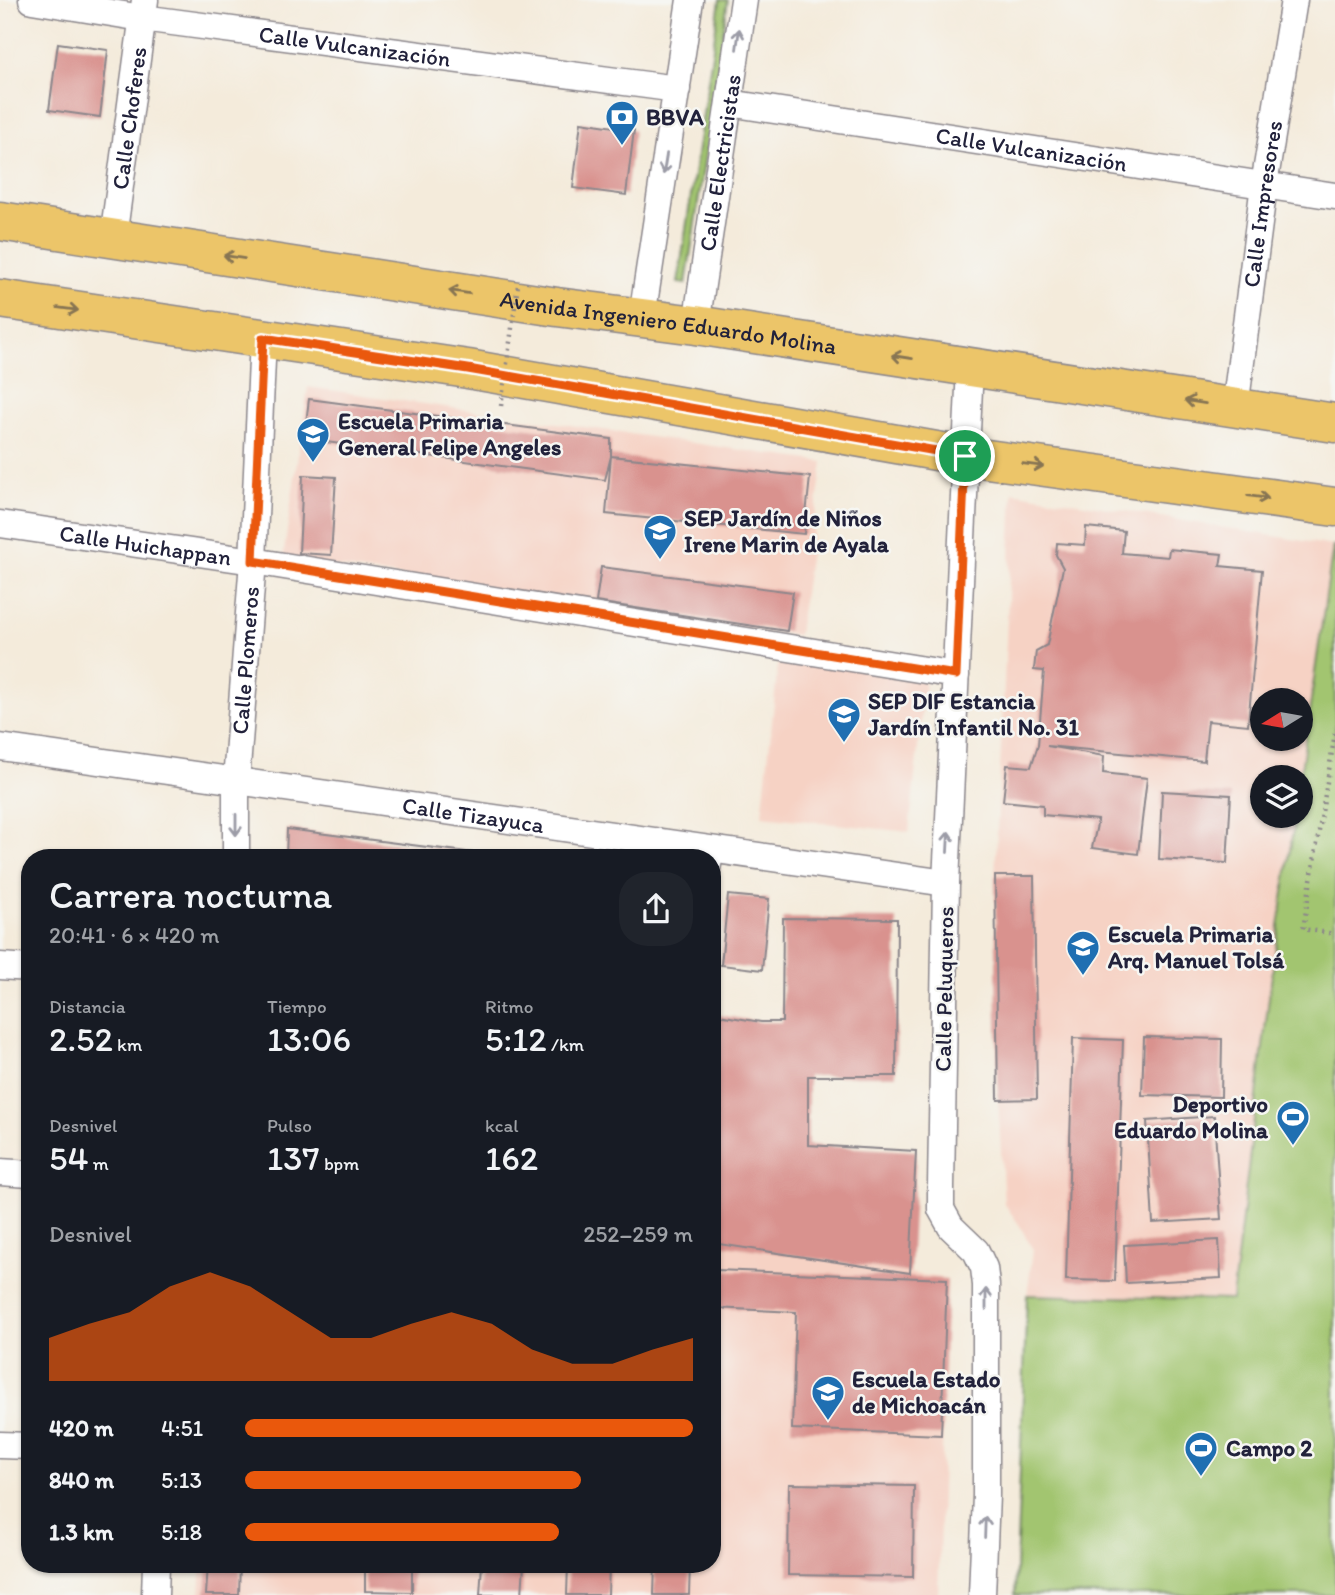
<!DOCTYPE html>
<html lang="es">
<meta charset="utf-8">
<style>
:root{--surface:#171b24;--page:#20242c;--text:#f1f3f6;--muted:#9ea1a6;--accent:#ea580c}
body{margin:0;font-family:Itim,sans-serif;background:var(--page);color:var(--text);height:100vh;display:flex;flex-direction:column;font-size:26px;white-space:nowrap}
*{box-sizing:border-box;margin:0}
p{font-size:23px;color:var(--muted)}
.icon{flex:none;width:38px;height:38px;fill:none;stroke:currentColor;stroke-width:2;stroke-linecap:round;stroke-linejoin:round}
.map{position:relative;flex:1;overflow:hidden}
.side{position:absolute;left:21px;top:849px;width:700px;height:724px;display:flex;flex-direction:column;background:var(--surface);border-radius:28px;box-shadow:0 2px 5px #0004}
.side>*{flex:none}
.needle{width:46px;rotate:259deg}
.buttons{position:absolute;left:1250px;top:688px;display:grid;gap:14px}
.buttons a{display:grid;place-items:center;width:63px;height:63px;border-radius:50%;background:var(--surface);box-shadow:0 2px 5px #0004;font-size:35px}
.pin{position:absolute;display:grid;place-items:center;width:60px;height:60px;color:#fff;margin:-30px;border:4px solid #fff;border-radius:50%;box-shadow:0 2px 7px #0007}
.round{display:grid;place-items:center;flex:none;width:74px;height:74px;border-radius:28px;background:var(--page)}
.overview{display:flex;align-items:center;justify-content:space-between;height:119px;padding:0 28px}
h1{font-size:38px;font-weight:600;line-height:52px}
.stats{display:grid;grid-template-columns:repeat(3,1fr);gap:10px;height:119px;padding:7px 28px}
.stats div{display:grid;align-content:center}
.stats b{font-size:35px;font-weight:600}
.stats small{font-size:19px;font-weight:400}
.stats p{font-size:19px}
.chart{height:196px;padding:14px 28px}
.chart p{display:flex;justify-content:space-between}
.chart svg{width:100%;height:126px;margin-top:7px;fill:var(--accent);opacity:.7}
ul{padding:0 28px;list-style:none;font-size:23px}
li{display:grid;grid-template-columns:112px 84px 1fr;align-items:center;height:52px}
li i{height:18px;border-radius:9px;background:var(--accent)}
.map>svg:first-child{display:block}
</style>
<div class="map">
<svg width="1335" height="1595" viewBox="0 0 1335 1595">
<rect width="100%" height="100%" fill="#f6f6f2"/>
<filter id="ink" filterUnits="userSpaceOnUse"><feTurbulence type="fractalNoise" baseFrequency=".0143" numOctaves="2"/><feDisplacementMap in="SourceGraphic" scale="14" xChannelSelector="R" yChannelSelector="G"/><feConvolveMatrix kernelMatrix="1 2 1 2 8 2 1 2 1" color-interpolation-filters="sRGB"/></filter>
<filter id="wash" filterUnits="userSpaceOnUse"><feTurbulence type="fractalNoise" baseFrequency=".00686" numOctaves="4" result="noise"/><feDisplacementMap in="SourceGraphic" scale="28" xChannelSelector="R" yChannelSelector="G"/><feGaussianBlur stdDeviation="1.57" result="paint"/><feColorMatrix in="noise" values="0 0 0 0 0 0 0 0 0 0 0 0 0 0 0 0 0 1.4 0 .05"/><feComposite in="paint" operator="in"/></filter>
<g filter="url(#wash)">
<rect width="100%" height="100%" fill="#f4ebdb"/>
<!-- built -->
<g fill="#f6d2c4" fill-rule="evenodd">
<path d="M 308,387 L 823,462 L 798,635 L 283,559 Z"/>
<path d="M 1013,492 L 1333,546 L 1300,777 L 1262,777 L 1262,816 L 1295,816 L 1232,1301 L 1027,1295 L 1033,1250 L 1020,1226 L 1004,1203 L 998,1100 L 995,876 ZM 1262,700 L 1300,700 L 1300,738 L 1262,738 Z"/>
<path d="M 779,656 L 926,672 L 909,832 L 762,816 Z"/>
<path d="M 712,1243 L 947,1279 L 938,1595 L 200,1595 L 202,1565 L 712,1564 Z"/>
</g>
<!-- green -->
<g fill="#a2c56f" stroke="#627455" stroke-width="2">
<path d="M 720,0 L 728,0 L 686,284 L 678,283 Z"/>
<path d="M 1333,546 L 1335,546 L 1335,1595 L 1015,1595 L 1027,1295 L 1232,1300 L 1270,989 L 1295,816 L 1300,816 L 1300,777 Z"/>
</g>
<g id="blocks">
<!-- building -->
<g fill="#d9928e">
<path d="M 58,43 L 108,50 L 100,117 L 49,110 Z"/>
<path d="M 581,122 L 634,130 L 626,195 L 573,188 Z"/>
<path d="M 309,399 L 611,439 L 611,456 L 810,477 L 804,534 L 606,514 L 611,456 L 605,480 L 304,439 Z"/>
<path d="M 303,475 L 336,477 L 331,555 L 299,553 Z"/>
<path d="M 1086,527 L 1124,531 L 1122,553 L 1168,557 L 1169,549 L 1222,554 L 1220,566 L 1262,570 L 1248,725 L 1208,721 L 1204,761 L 1047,746 L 1104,756 L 1103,773 L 1147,778 L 1138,854 L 1092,848 L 1098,820 L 1043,815 L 1043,805 L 1003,801 L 1007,765 L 1031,767 L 1038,745 L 1044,671 L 1034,670 L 1036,651 L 1047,645 L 1063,568 L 1056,555 L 1057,543 L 1085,545 Z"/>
<path d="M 601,567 L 793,592 L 787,631 L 596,602 Z"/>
<path d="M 1162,791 L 1231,795 L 1227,863 L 1159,859 Z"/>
<path d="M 287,829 L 497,856 L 497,858 L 286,858 Z"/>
<path d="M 995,876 L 1034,876 L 1037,1099 L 998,1100 Z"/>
<path d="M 728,895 L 769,899 L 762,970 L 721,965 Z"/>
<path d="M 783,918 L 897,919 L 896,1076 L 808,1076 L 808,1145 L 916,1151 L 910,1273 L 712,1243 L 712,1014 L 761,1022 L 782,1022 Z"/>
<path d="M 1144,1037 L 1222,1039 L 1221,1097 L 1142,1095 Z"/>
<path d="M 1073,1038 L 1123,1040 L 1115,1281 L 1066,1280 Z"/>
<path d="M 1214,1116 L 1221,1219 L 1153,1223 L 1147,1121 Z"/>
<path d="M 1219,1240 L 1221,1278 L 1126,1283 L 1124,1245 Z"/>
<path d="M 716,1270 L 947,1279 L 941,1435 L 792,1429 L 796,1312 L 714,1308 Z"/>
<path d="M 789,1484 L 914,1486 L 913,1577 L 788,1575 Z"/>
<path d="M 208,1564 L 240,1564 L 239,1595 L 206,1595 Z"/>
<path d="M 365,1564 L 412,1564 L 412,1592 L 365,1591 Z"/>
<path d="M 482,1564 L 524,1564 L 522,1595 L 480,1595 Z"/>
<path d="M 568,1564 L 609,1564 L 608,1595 L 567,1595 Z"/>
<path d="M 655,1564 L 690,1564 L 689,1595 L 654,1595 Z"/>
</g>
</g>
</g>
<g filter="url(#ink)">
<use href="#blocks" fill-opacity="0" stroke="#8b868b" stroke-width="2"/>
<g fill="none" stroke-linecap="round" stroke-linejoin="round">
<defs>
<path id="lane" d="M 712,880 L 718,850"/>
<g id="street">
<path id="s1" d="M 32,0 L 142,18 L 677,89"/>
<path id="s2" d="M 729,103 L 1335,196"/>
<path id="s3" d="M 113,238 L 145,0"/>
<path d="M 642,317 L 690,0"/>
<path id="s4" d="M 696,325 L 744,0"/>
<path d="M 970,367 L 946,883 L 941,1187 L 941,1209 L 951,1227 L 976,1251 L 984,1268 L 986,1285 L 986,1495 L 982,1595"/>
<path id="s5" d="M 1235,408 L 1264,185 L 1294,0"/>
<path id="s6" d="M 0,524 L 253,561 L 956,675"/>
<path id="s7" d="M 0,747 L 946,883"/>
<path id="s8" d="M 236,858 L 236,781 L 253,561 L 263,338"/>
<path d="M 0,966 L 30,968"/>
<path d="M 0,1172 L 30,1174"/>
<path d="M 0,1445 L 30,1446"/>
<path d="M 155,1595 L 156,1564"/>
</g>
<g id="primary">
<path id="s9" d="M 0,221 L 557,307 L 696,325 L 1335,423"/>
<path d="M 0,299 L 468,369 L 965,456 L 1335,507"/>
</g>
</defs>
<!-- lane casing -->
<use href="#lane" stroke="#8b868b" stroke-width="15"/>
<!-- street casing -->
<use href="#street" stroke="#8b868b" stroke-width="29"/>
<!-- primary casing -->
<use href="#primary" stroke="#8b868b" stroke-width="41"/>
<!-- path -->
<path stroke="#8b868b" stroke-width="4.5" stroke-dasharray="2 5" stroke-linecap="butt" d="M 1335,733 L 1303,929 L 1335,934"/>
<!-- lane -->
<use href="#lane" stroke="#fff" stroke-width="12"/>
<!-- street -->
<use href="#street" stroke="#fff" stroke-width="26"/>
<!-- primary -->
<use href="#primary" stroke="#ecc569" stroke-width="38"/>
<!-- path-bridge -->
<path stroke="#8b868b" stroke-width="4.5" stroke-dasharray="2 5" stroke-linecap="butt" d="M 501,406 L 518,285"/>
</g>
<!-- one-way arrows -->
<defs><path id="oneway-shaft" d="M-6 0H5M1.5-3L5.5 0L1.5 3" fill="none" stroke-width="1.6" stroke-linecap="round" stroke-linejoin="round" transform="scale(1.75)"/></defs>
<g stroke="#9c9ca7">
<use href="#oneway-shaft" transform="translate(738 39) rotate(-82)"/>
<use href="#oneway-shaft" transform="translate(665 164) rotate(99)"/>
<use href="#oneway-shaft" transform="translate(236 825) rotate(90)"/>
<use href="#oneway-shaft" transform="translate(948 842) rotate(-87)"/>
<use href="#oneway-shaft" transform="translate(986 1299) rotate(-90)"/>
<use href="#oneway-shaft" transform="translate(985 1527) rotate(-88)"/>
</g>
<g stroke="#877452">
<use href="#oneway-shaft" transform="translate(234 257) rotate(-171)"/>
<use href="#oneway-shaft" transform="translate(459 292) rotate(-171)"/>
<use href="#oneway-shaft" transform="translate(68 309) rotate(8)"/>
<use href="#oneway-shaft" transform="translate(902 357) rotate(-171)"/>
<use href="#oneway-shaft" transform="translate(1195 402) rotate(-171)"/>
<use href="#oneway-shaft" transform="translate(1033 465) rotate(8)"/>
<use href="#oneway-shaft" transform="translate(1258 497) rotate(8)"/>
</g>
</g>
<g fill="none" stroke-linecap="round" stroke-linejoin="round" filter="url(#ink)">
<defs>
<path id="route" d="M 263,338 L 468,369 L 965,456 L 956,675 L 253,561 Z"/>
</defs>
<!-- route casing -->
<use href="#route" stroke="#fff" stroke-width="14"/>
<!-- route -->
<use href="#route" stroke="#ea580c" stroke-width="9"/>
</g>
<!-- icons -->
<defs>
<symbol id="bank-pin" viewBox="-11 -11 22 30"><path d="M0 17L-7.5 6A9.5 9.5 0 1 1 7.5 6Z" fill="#1f6fb2" stroke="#f6f6f2"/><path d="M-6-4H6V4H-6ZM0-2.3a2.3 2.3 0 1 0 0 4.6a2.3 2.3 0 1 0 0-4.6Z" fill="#fff"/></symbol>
<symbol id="school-pin" viewBox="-11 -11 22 30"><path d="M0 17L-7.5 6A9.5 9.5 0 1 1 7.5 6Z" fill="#1f6fb2" stroke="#f6f6f2"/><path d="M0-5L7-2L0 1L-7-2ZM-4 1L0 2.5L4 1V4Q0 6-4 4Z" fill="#fff"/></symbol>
<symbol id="stadium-pin" viewBox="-11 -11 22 30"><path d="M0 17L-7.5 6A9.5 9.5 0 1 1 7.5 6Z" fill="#1f6fb2" stroke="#f6f6f2"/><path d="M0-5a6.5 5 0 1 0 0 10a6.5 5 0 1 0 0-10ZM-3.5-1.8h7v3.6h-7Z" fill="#fff"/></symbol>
</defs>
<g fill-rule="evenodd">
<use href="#bank-pin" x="603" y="98" width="38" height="52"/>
<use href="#school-pin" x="294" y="415" width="38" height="52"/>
<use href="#school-pin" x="641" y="512" width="38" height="52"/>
<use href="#school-pin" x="825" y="695" width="38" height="52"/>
<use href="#school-pin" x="1064" y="928" width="38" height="52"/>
<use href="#stadium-pin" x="1274" y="1098" width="38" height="52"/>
<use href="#school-pin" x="809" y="1373" width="38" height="52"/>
<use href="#stadium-pin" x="1182" y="1429" width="38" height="52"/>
</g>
<g text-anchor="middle" stroke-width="5" stroke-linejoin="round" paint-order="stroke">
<!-- street labels -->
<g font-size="23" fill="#22223b" stroke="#f6f6f2">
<text dy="8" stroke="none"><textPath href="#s1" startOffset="326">Calle Vulcanización</textPath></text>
<text dy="8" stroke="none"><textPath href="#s3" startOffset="121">Calle Choferes</textPath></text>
<text dy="8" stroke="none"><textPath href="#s2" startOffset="306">Calle Vulcanización</textPath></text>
<text dy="8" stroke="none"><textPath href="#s4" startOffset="164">Calle Electricistas</textPath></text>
<text dy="8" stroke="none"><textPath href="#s5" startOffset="206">Calle Impresores</textPath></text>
<text dy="8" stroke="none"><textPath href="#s9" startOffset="676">Avenida Ingeniero Eduardo Molina</textPath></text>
<text dy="8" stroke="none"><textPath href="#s6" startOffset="147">Calle Huichappan</textPath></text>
<text dy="8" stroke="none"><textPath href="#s8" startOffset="198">Calle Plomeros</textPath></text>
<text dy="8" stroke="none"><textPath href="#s7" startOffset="478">Calle Tizayuca</textPath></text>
<text transform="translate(944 989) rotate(-89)" y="8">Calle Peluqueros</text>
</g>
<!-- poi labels -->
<g font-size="23" font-weight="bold" fill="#22223b" stroke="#f6f6f2" text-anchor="start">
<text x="646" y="125">BBVA</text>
<text x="338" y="429">Escuela Primaria<tspan x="338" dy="26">General Felipe Angeles</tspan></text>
<text x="684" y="526">SEP Jardín de Niños<tspan x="684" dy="26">Irene Marin de Ayala</tspan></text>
<text x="868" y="709">SEP DIF Estancia<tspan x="868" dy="26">Jardín Infantil No. 31</tspan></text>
<text x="1108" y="942">Escuela Primaria<tspan x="1108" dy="26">Arq. Manuel Tolsá</tspan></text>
<text x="1268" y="1112" text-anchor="end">Deportivo<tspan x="1268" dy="26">Eduardo Molina</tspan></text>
<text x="852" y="1387">Escuela Estado<tspan x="852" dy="26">de Michoacán</tspan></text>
<text x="1226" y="1456">Campo 2</text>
</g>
</g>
</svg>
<div class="buttons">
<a><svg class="needle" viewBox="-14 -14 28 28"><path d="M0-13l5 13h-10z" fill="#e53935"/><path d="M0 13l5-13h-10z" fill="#9ea1a6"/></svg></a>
<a><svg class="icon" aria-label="layers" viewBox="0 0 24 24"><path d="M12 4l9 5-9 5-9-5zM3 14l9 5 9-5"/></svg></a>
</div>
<div class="pin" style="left:965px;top:456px;background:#1e9e55"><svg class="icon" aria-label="arrive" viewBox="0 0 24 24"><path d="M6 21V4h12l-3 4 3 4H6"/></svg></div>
<section class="side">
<div class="overview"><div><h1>Carrera nocturna</h1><p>20:41 · 6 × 420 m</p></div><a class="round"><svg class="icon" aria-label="share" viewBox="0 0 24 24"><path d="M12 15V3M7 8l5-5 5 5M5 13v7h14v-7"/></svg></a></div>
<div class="stats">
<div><p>Distancia</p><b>2.52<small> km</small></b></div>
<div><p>Tiempo</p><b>13:06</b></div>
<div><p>Ritmo</p><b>5:12<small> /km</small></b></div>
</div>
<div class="stats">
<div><p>Desnivel</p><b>54<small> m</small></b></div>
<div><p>Pulso</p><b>137<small> bpm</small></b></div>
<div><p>kcal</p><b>162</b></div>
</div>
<div class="chart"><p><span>Desnivel</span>252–259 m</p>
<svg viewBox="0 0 160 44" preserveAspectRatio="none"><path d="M0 44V29L10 24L20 20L30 11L40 6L50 11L60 20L70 29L80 29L90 24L100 20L110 24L120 33L130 38L140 38L150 33L160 29V44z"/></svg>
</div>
<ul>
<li><b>420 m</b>4:51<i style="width:100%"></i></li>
<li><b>840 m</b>5:13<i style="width:75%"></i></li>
<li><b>1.3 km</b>5:18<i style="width:70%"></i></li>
</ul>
</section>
</div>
